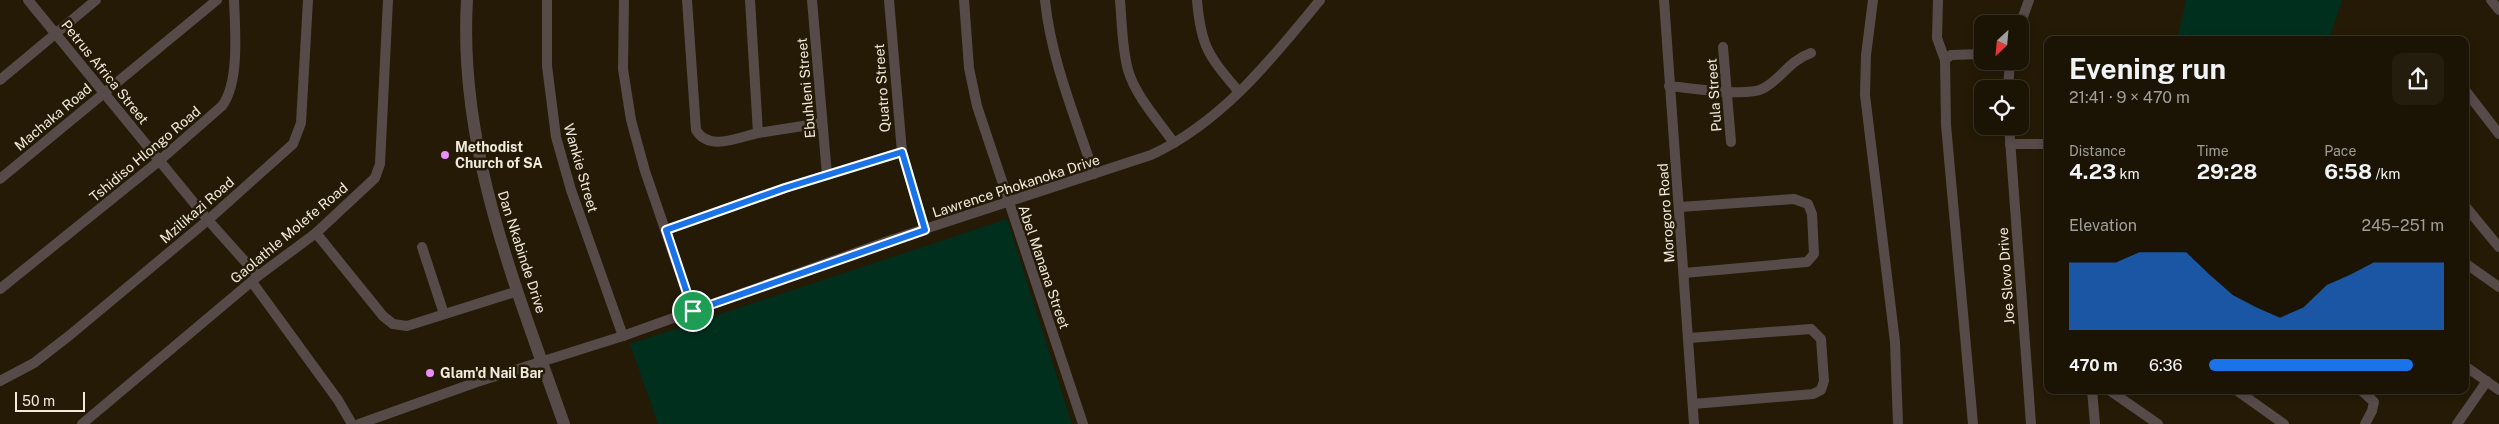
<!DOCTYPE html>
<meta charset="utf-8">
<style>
:root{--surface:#1b1404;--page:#241d0e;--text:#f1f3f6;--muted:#a09e9a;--line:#393326;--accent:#1a73e8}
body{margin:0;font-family:"Public Sans",sans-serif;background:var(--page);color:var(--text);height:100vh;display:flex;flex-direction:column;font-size:19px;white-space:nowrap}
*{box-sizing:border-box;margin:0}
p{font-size:16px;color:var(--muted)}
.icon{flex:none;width:28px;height:28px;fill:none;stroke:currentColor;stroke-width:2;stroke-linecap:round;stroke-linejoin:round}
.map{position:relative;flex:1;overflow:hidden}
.drawer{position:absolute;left:2044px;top:36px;width:425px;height:358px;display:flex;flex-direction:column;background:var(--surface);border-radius:10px;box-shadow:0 2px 8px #0003,0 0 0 1px var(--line)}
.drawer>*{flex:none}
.needle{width:32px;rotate:206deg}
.fabs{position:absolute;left:1974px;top:15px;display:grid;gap:10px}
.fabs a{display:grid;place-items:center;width:55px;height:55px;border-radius:10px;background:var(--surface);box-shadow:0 2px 8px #0003,0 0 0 1px var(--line);font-size:25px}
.scale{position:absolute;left:15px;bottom:12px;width:70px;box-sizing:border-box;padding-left:5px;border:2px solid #f1eadd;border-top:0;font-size:14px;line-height:18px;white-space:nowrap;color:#f1eadd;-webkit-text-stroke:4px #241a06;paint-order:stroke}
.pin{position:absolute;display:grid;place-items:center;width:42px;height:42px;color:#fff;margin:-21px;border:2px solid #fff;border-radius:50%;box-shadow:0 1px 5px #0007}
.round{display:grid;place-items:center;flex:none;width:52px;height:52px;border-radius:10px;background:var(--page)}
.head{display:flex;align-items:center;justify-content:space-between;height:85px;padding:0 25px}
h1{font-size:28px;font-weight:700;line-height:38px}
.figures{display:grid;grid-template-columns:repeat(3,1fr);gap:8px;height:85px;padding:5px 25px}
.figures div{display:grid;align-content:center}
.figures b{font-size:21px;font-weight:700}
.figures small{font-size:14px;font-weight:400}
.figures p{font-size:14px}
.chart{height:140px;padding:10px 25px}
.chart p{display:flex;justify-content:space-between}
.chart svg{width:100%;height:90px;margin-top:5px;fill:var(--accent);opacity:.7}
ul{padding:0 25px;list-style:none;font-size:16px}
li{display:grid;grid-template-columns:80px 60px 1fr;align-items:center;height:38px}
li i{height:12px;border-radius:6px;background:var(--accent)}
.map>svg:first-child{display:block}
</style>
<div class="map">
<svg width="2499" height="424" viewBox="0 0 2499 424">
<rect width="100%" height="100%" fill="#241a06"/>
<!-- green -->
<g fill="#002f1e">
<path d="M 2186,0 L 2342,0 L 2329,40 L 2177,40 Z"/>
<path d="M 1007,219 L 1072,424 L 658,424 L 630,344 Z"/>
</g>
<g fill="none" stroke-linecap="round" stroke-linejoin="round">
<!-- minor -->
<g stroke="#574b4a" stroke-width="10">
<path d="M 28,0 L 208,220 L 258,276"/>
<path d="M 547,0 L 547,66 L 556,137 L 571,190 L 623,336"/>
<path d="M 624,0 L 623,69 L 631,120 L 645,171 L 693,311"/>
<path d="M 687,0 L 696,130 C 709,152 739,137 758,133"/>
<path d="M 750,0 L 758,133 L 822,123"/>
<path d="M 812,0 L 827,175"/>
<path d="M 889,0 L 902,152 L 925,230"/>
<path d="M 964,0 L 969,68 L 977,106 L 1083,424"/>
<path d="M 1045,0 C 1051,60 1075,116 1094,174"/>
<path d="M 1120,0 C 1122,23 1122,48 1128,70 C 1136,97 1158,120 1174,143"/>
<path d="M 1197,0 C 1201,48 1209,56 1239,92"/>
<path d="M 1664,0 L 1694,424"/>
<path d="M 1873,0 L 1866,55 L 1865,95 L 1895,342 L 1898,424"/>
<path d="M 1938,0 L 1937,38 L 1945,60 L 1946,125 L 1973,424"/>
<path d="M 2491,0 L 2499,10"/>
<path d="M 2020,25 L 2029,0"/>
<path d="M 1723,47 L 1731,142"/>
<path d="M 1945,60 L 1951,55 L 1982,54"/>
<path d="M 0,80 L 96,0"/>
<path d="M 1669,86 C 1690,88 1745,97 1762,89 C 1781,80 1788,61 1811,53"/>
<path d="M 2008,89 L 2010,61"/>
<path d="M 2465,90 L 2499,134"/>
<path d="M 2009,126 L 2031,424"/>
<path d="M 2010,144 L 2048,144"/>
<path d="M 0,179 L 217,0"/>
<path d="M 2465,206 L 2499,247"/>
<path d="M 1680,207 L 1794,199 L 1808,204 L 1812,214 L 1814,254 L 1807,262 L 1684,273"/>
<path d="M 666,230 L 785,188 L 902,152"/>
<path d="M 316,233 L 383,316 L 393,324 L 407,326 L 518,291"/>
<path d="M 422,247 L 444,314"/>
<path d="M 2465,263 L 2499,287"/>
<path d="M 252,282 L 338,400 L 352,424"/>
<path d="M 0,289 L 159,161 L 222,106 C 240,82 235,29 234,0"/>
<path d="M 1689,338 L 1811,329 L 1821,339 L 1824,381 L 1821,390 L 1813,394 L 1693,404"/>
<path d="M 2465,366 L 2499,390"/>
<path d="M 0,381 L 34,363 L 70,335 L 208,220 L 293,144 L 301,123 L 308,0"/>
<path d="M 2092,390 L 2095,424"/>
<path d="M 2109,390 L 2158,424"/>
<path d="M 2236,390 L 2284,424"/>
<path d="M 2361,390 L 2374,402 L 2372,411 L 2365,424"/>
<path d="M 82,424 L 258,276 L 316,233 L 375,178 L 380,164 L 388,0"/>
<path d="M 359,424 L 477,382 L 623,336 L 891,240 L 1151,155 C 1221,123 1272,59 1320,0"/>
<path d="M 2457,424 L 2487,381"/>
</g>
<!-- tertiary -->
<path stroke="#574b4a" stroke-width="12" d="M 467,0 C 458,148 516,287 564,424"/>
</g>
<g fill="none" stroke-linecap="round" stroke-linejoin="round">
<defs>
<path id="route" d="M 902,152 L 925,230 L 693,311 L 666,230 L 785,188 Z"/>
</defs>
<!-- route casing -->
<use href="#route" stroke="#fff" stroke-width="10"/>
<!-- route -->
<use href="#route" stroke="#1a73e8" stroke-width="6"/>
</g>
<!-- markers -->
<g fill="#ec8cfb" stroke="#241a06" stroke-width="2">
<circle cx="445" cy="155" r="5"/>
<circle cx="430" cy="373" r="5"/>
</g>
<g text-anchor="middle" stroke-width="5" stroke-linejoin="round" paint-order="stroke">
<!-- street labels -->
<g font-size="14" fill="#f1eadd" stroke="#241a06">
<text transform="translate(105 72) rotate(51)" y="5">Petrus Africa Street</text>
<text transform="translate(806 88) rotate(-95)" y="5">Ebuhleni Street</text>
<text transform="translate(882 88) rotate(-94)" y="5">Quatro Street</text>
<text transform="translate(1714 95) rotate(-94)" y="5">Pula Street</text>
<text transform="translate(53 117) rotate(-40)" y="5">Machaka Road</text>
<text transform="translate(145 154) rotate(-40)" y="5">Tshidiso Hlongo Road</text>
<text transform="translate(581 168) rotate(74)" y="5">Wankie Street</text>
<text transform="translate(1016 186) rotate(-18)" y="5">Lawrence Phokanoka Drive</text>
<text transform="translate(197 210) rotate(-41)" y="5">Mzilikazi Road</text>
<text transform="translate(1666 213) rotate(-94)" y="5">Morogoro Road</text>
<text transform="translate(289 233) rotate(-40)" y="5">Gaolathle Molefe Road</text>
<text transform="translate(522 252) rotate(72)" y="5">Dan Nkabinde Drive</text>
<text transform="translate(1044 267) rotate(71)" y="5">Abel Manana Street</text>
<text transform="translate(2006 276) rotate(-94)" y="5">Joe Slovo Drive</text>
</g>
<!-- poi labels -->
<g font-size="14" font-weight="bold" fill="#f1eadd" stroke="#241a06" text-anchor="start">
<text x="455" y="152">Methodist<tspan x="455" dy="16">Church of SA</tspan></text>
<text x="440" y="378">Glam'd Nail Bar</text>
</g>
</g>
</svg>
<div class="fabs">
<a><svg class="needle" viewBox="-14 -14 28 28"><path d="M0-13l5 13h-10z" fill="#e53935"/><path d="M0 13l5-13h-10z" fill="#a09e9a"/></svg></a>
<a><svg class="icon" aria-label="locate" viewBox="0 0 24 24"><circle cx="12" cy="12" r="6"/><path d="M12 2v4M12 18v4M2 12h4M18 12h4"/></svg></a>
</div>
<div class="scale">50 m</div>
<div class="pin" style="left:693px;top:311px;background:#1e9e55"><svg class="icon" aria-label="arrive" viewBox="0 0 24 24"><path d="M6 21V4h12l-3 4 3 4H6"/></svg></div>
<section class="drawer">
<div class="head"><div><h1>Evening run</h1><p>21:41 · 9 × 470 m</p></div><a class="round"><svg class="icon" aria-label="share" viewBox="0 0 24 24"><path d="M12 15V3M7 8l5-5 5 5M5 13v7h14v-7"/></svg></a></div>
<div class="figures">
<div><p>Distance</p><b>4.23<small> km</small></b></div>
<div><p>Time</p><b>29:28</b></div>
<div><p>Pace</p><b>6:58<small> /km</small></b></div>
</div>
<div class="chart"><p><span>Elevation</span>245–251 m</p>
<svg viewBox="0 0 160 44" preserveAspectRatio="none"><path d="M0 44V11L10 11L20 11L30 6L40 6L50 6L60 17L70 27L80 33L90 38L100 33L110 22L120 17L130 11L140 11L150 11L160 11V44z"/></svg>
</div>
<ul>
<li><b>470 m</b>6:36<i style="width:87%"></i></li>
</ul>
</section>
</div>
